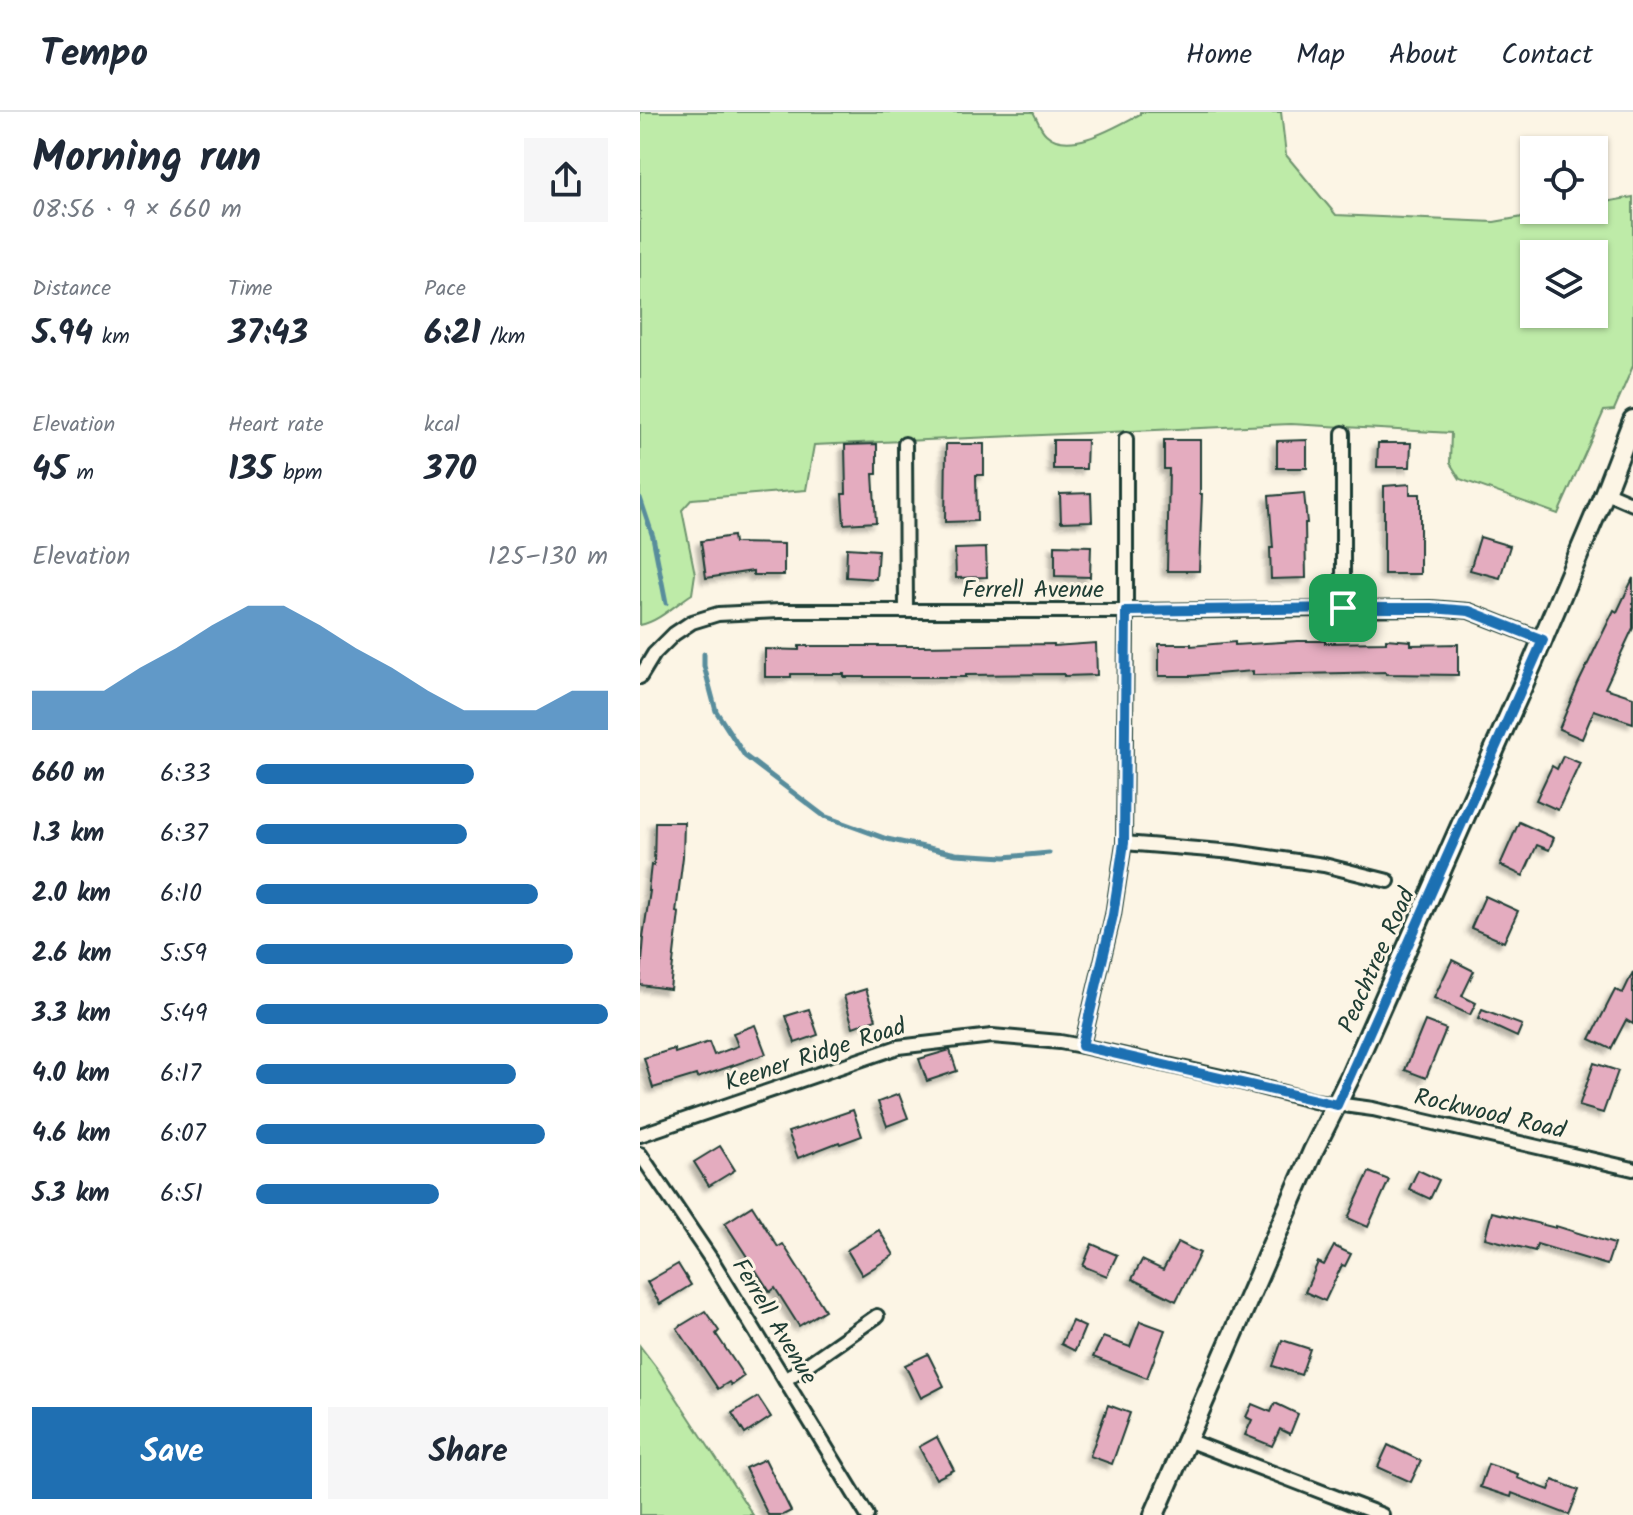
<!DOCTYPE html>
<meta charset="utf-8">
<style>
:root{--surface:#fff;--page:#f6f6f7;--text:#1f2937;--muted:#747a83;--line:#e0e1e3;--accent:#1f6fb2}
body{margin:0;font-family:Kalam,sans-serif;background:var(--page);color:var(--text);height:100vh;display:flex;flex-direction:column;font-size:30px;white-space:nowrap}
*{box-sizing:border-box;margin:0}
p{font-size:26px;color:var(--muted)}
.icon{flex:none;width:44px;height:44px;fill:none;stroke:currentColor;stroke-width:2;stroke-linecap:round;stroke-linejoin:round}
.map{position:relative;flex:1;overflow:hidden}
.details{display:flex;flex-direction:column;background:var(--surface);width:640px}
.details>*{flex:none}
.tools{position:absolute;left:880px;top:24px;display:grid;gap:16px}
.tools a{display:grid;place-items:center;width:88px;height:88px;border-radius:0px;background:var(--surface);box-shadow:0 2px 6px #0004;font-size:40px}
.pin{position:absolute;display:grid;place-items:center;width:68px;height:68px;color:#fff;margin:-34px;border-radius:16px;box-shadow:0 4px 12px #0006}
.round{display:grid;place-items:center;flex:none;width:84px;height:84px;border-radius:0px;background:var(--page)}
.headline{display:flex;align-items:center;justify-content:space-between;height:136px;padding:0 32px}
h1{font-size:44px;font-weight:600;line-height:60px}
.stats{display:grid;grid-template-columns:repeat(3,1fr);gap:12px;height:136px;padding:8px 32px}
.stats div{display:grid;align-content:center}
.stats b{font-size:34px;font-weight:600}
.stats small{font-size:22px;font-weight:400}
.stats p{font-size:22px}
.chart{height:224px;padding:16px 32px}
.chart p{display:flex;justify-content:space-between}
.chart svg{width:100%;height:144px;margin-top:8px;fill:var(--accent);opacity:.7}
.primary-button{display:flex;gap:16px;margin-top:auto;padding:16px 32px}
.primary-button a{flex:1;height:92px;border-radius:0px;background:var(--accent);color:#fff;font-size:32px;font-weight:600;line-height:92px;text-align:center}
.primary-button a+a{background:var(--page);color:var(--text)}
ul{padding:0 32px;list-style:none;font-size:26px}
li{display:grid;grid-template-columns:128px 96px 1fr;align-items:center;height:60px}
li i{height:20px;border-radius:10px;background:var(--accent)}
header{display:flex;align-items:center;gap:48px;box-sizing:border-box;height:112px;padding:0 40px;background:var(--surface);border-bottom:2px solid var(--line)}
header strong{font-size:38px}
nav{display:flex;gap:44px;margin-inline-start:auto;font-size:28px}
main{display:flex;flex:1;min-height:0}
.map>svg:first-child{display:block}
</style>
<header>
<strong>Tempo</strong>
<nav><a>Home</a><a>Map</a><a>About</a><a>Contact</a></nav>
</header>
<main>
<section class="details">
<div class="headline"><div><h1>Morning run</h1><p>08:56 · 9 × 660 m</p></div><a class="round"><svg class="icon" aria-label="share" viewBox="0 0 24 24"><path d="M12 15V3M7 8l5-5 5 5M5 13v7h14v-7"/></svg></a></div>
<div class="stats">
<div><p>Distance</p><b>5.94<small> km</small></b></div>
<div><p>Time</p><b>37:43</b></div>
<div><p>Pace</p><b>6:21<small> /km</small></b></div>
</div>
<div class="stats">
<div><p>Elevation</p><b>45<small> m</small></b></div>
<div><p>Heart rate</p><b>135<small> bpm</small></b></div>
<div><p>kcal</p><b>370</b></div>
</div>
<div class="chart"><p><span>Elevation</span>125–130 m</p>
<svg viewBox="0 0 160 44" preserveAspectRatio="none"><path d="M0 44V32L10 32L20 32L30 25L40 19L50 12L60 6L70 6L80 12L90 19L100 25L110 32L120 38L130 38L140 38L150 32L160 32V44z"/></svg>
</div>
<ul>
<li><b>660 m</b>6:33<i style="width:62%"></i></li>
<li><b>1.3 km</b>6:37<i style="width:60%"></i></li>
<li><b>2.0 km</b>6:10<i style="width:80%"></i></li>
<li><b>2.6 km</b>5:59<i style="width:90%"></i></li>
<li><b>3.3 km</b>5:49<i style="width:100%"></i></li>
<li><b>4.0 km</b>6:17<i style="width:74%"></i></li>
<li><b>4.6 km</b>6:07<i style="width:82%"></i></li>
<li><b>5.3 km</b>6:51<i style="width:52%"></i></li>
</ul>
<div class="primary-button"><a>Save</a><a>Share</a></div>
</section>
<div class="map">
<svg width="993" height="1403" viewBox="0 0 993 1403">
<defs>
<filter id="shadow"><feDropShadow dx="-4.5" dy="4.5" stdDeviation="2" flood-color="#0004"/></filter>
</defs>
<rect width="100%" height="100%" fill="#fcf5e5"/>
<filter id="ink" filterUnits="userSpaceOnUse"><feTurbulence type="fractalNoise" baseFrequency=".0125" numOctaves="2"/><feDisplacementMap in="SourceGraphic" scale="16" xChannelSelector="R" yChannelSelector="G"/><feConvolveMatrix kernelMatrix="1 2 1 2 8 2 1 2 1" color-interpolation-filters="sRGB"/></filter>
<g filter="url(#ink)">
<!-- green -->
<g fill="#beeba8" stroke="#6e946e" stroke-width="2" fill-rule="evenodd">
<path d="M 0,0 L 393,0 C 397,6 400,17 406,22 C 429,44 477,14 500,2 L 500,0 L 641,0 L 646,43 L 696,103 L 854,110 L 923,98 L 954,98 L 954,92 L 993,85 L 993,254 L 974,298 L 964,299 L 918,402 L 820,367 L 810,351 L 811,321 L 651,312 L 174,333 L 166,378 L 52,387 L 42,398 L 55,462 L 52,482 C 36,492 18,510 0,513 ZM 894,142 L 954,142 L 954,202 L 894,202 Z"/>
<path d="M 0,1234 L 19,1259 L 113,1403 L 0,1403 Z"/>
</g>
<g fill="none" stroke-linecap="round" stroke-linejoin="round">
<!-- stream -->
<g stroke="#598d9c" stroke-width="5">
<path d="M 0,386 L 13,425 L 26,491"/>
<path d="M 64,542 L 64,554 L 76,599 L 105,644 L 184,704 L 247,727 L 316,742 L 365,745 L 409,741"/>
</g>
</g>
<!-- building -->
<g fill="#e4acbf" stroke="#1f3d34" stroke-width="2" filter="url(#shadow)">
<path d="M 413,328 L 447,328 L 446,357 L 413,357 Z"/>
<path d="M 524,328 L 560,328 L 560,382 L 562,382 L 559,459 L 527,459 L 529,357 L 524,357 Z"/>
<path d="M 667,328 L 667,356 L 637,356 L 637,329 Z"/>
<path d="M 738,331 L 771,331 L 770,355 L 737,355 Z"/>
<path d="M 237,332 L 237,362 L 233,362 L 236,410 L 204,412 L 202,382 L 206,382 L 205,333 Z"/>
<path d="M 306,332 L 344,332 L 344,363 L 336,363 L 337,409 L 305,410 Z"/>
<path d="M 770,372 L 770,382 L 780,382 L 780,462 L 744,462 L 744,374 Z"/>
<path d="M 451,381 L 452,409 L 421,410 L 420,382 Z"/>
<path d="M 664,381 L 667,411 L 665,411 L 666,466 L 631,467 L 630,436 L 633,436 L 629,384 Z"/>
<path d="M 93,424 L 94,431 L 144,432 L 144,463 L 113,463 L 113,459 L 66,466 L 61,429 Z"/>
<path d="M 840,425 L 870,434 L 860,466 L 830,458 Z"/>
<path d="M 415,433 L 451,434 L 450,465 L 415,464 Z"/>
<path d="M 207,436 L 238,438 L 236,467 L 206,465 Z"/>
<path d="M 346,436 L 347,465 L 316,466 L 315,437 Z"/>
<path d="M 993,466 L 993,516 L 965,576 L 993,585 L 993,611 L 954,598 L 942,627 L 919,617 L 938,572 L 974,498 L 977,500 Z"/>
<path d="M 746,527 L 771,529 L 771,533 L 818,532 L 818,563 L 746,562 L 746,560 L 613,563 L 613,559 L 551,564 L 519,564 L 519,532 L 551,532 L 551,534 L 595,530 L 595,533 L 658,529 L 685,529 L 685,531 L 746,530 Z"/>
<path d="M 456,531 L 457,563 L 424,564 L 424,562 L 326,563 L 326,565 L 204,565 L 204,562 L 151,562 L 151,565 L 125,565 L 125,537 L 159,538 L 159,534 L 280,534 L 414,532 L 414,534 Z"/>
<path d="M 923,644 L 940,651 L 918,698 L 896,688 L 912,654 L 917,657 Z"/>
<path d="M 15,710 L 44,710 L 43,745 L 36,800 L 39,801 L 30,877 L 0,873 L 4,826 L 3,825 L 10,779 L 8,779 L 11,753 L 14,754 Z"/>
<path d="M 879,710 L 914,726 L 909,738 L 897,733 L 883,764 L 860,753 Z"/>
<path d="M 845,784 L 878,799 L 864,830 L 831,816 Z"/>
<path d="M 812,848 L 834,859 L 822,884 L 836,891 L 830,903 L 794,886 Z"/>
<path d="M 993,860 L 993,912 L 986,908 L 971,937 L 950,927 L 975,878 L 983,881 Z"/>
<path d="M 226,877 L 236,907 L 213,915 L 204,884 Z"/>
<path d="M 169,897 L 178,923 L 155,931 L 146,904 Z"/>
<path d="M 842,898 L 882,913 L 877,925 L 838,907 Z"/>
<path d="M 785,909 L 806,917 L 786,966 L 765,958 Z"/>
<path d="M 115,913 L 126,942 L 57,966 L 56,963 L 13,976 L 4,946 L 34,937 L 35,941 L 69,930 L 74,943 L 98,934 L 93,921 Z"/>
<path d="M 310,938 L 317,959 L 287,969 L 279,947 Z"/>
<path d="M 954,951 L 978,959 L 963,1001 L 939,994 Z"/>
<path d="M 259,982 L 268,1006 L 247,1014 L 238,990 Z"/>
<path d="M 213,998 L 222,1024 L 200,1032 L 199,1030 L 158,1046 L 148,1020 Z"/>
<path d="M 80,1034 L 95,1058 L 69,1074 L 54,1050 Z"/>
<path d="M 778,1058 L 799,1068 L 790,1087 L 769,1077 Z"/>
<path d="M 729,1060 L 749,1068 L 728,1115 L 708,1106 Z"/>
<path d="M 112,1094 L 138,1135 L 143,1132 L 185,1198 L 159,1214 L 135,1176 L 130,1180 L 85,1111 Z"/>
<path d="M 852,1100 L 916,1116 L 916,1114 L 974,1132 L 967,1153 L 897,1132 L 895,1139 L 845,1126 Z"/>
<path d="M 239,1118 L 254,1143 L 222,1163 L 207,1138 Z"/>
<path d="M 538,1130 L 560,1141 L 536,1189 L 492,1167 L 502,1148 L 523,1158 Z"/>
<path d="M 452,1132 L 477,1143 L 467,1164 L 443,1154 Z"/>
<path d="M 694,1134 L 711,1142 L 705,1154 L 702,1153 L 685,1189 L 665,1180 L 678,1150 L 684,1153 Z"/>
<path d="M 38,1152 L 51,1173 L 20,1192 L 7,1170 Z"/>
<path d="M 65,1199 L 79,1219 L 76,1222 L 104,1264 L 91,1273 L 89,1270 L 78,1277 L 37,1216 Z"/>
<path d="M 432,1209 L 445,1215 L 435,1239 L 421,1232 Z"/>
<path d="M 500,1209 L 525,1218 L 507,1266 L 453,1245 L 463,1225 L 490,1235 Z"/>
<path d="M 642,1228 L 670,1237 L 661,1263 L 633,1254 Z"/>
<path d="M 288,1242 L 304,1274 L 281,1286 L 265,1253 Z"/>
<path d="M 118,1285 L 131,1305 L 105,1322 L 92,1301 Z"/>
<path d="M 635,1291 L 658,1302 L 650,1322 L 640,1317 L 632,1334 L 605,1323 L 612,1308 L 606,1305 L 612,1292 L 631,1300 Z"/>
<path d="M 468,1293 L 490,1301 L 472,1352 L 450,1344 Z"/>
<path d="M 297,1325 L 314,1358 L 296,1367 L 279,1335 Z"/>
<path d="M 748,1333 L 781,1349 L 771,1370 L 738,1355 Z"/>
<path d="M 125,1347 L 151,1399 L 143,1403 L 128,1403 L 105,1356 Z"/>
<path d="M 848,1352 L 878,1362 L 877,1366 L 909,1378 L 913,1368 L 939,1378 L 929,1403 L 872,1381 L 871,1385 L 840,1375 Z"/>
</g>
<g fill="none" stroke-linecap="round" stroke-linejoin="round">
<defs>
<g id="street">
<path d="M 703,321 L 703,496"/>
<path d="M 265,332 L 266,499"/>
<path d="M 965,380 L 993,392"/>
<path d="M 0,565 L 14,542 L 34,522 L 52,510 L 78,502 L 139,499 L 486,499 L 791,496 L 829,499 L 903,528"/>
<path d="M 484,731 L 594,740 L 684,753 L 748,769"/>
<path d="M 442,934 L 473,803 L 484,731 L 486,516 L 486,327"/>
<path d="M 0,1023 L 258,935 L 352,924 L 420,930 L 442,934 L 586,966 L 674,989 L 733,997 L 993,1057"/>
<path d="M 0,1042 L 73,1150 L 227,1403"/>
<path d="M 145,1268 L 237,1204"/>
<path d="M 547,1328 L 742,1403"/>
</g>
<path id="secondary" d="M 514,1403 L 673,1039 L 710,965 L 893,550 L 965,380 L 993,308"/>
</defs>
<!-- street casing -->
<use href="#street" stroke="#1f3d34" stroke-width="18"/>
<!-- secondary casing -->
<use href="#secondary" stroke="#1f3d34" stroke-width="24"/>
<!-- street -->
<use href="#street" stroke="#fcf5e5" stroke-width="12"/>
<!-- secondary -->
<use href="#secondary" stroke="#fcf5e5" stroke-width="18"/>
</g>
</g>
<g fill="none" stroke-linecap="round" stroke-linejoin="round" filter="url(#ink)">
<defs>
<path id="route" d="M 703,496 L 791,496 L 829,499 L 903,528 L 697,993 L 442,934 L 473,803 L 484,731 L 486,499 Z"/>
</defs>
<!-- route casing -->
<use href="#route" stroke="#fff" stroke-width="16"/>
<!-- route -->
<use href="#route" stroke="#1f6fb2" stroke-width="10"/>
</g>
<g text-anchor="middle" stroke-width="6" stroke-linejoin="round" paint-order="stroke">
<!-- street labels -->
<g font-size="24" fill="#1f3d34" stroke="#fcf5e5">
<text x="393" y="485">Ferrell Avenue</text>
<text transform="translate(736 848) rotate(-66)" y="8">Peachtree Road</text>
<text transform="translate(175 942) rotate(-18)" y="8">Keener Ridge Road</text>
<text transform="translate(850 1001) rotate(13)" y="8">Rockwood Road</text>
<text transform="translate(135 1209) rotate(59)" y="8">Ferrell Avenue</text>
</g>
</g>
</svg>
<div class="tools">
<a><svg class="icon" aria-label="locate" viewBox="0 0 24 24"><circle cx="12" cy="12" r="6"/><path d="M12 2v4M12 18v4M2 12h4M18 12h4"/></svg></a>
<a><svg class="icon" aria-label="layers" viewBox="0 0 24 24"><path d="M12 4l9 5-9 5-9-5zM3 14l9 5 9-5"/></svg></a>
</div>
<div class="pin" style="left:703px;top:496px;background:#1e9e55"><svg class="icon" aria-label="arrive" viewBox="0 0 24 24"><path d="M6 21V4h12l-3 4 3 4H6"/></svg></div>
</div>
</main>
